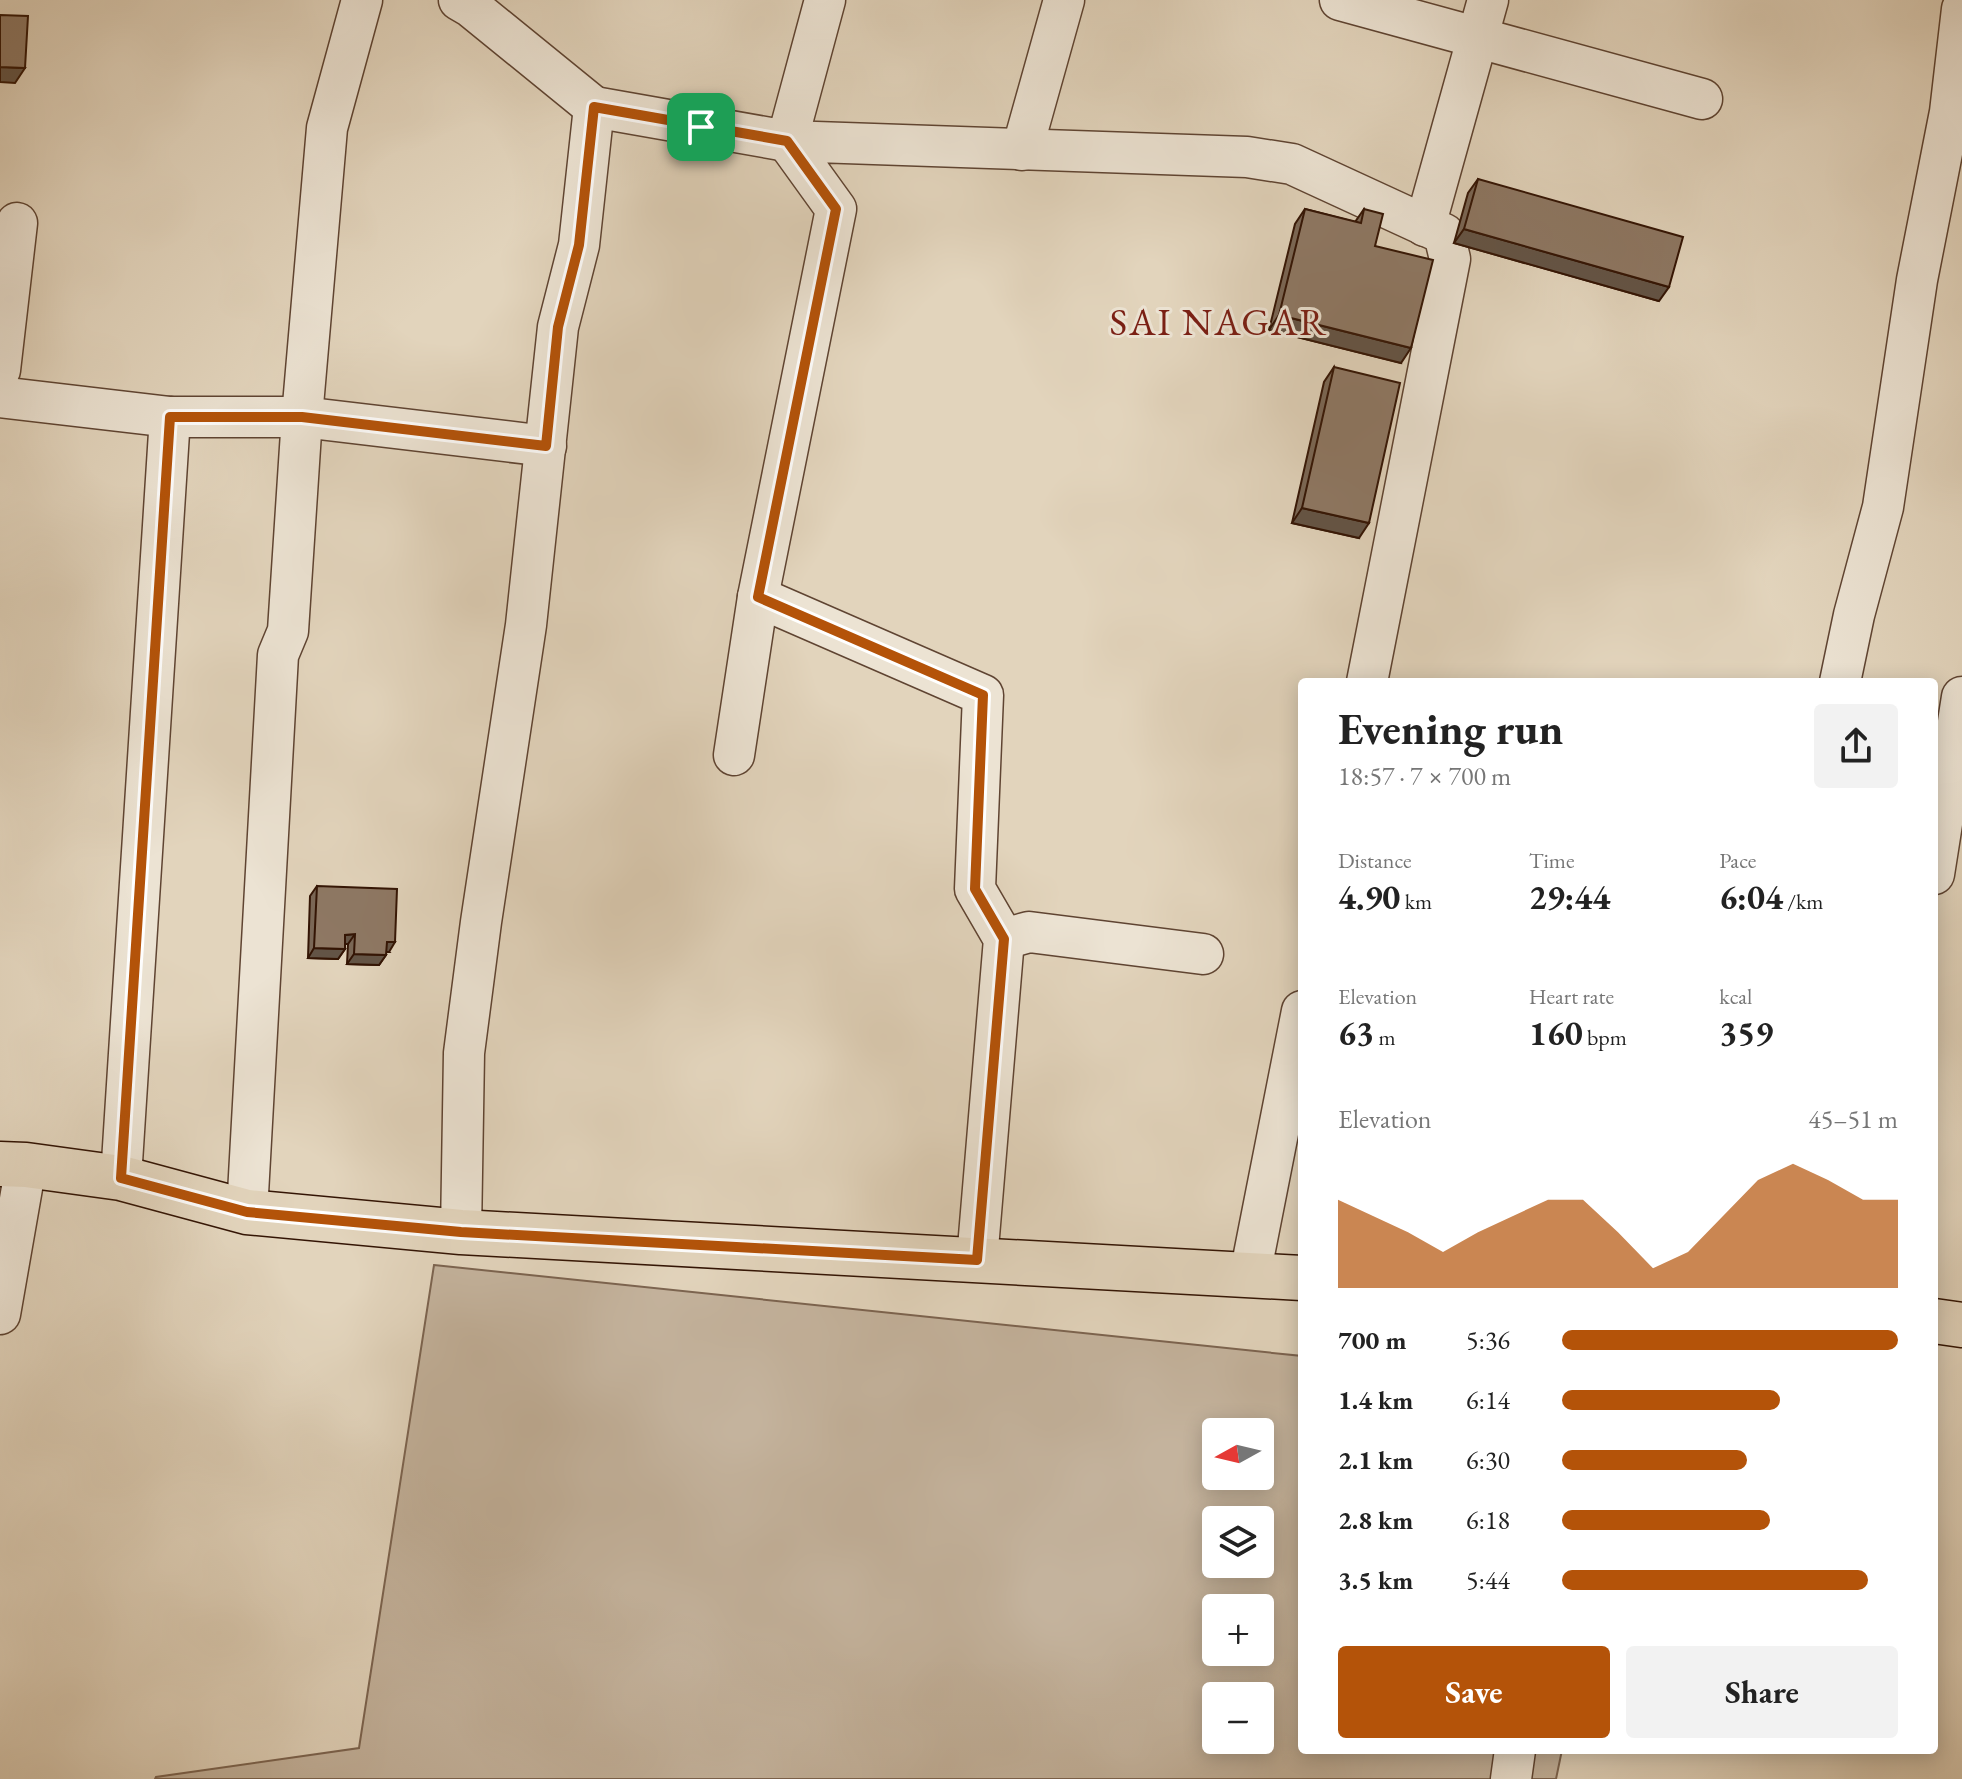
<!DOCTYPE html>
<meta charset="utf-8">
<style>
:root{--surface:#fff;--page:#f2f2f2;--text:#222;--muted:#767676;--accent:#b45309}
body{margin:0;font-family:"EB Garamond",serif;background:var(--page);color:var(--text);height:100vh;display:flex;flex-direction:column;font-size:30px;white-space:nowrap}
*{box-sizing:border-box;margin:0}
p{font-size:26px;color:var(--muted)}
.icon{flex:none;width:44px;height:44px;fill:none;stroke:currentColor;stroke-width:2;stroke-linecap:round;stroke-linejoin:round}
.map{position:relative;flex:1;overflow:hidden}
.details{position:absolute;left:1298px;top:678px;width:640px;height:1076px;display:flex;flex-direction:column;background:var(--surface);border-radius:8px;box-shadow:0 4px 20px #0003}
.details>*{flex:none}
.needle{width:52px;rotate:262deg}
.fabs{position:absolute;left:1202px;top:1418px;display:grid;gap:16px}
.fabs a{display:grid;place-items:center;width:72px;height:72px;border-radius:8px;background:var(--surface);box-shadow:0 4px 20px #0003;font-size:40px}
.pin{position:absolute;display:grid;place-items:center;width:68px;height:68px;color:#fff;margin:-34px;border-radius:16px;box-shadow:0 4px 12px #0006}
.round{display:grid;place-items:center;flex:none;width:84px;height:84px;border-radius:8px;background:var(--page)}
.headline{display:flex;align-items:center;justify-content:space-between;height:136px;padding:0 40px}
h1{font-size:44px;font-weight:700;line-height:60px}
.stats{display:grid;grid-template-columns:repeat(3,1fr);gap:12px;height:136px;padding:8px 40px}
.stats div{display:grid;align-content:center}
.stats b{font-size:34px;font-weight:700}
.stats small{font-size:22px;font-weight:400}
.stats p{font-size:22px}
.chart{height:224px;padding:16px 40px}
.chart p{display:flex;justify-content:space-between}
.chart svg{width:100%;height:144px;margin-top:8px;fill:var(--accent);opacity:.7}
.cta{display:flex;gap:16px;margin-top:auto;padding:16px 40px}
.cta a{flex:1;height:92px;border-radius:8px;background:var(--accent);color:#fff;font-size:32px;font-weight:700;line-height:92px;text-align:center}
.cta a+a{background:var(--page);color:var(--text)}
ul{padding:0 40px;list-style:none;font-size:26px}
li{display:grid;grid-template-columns:128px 96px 1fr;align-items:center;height:60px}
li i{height:20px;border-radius:10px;background:var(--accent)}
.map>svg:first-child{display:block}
</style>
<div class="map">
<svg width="1962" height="1779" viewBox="0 0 1962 1779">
<rect width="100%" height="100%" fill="#e2d4bc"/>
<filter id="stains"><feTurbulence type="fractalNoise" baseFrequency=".0025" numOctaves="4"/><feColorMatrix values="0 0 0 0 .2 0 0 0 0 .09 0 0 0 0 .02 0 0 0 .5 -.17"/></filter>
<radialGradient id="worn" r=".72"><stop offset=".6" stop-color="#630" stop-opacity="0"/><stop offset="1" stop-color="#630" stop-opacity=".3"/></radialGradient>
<!-- grass -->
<path fill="#c4b39d" stroke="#7c6450" stroke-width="2" fill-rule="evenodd" d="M 434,1265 L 1302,1356 L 1302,1750 L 1562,1750 L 1556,1779 L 155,1779 L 156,1777 L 359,1748 ZM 1216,1432 L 1260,1432 L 1260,1476 L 1216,1476 ZM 1216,1520 L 1260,1520 L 1260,1564 L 1216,1564 ZM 1216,1608 L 1260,1608 L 1260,1652 L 1216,1652 ZM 1216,1696 L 1260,1696 L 1260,1740 L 1216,1740 Z"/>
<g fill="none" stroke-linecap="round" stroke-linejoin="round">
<defs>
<g id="minor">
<path d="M 459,0 L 471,7 L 594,107"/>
<path d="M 1340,0 L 1702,99"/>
<path d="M 1022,150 L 1064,0"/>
<path d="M 1425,226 L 1488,0"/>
<path d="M 0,370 L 17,223"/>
<path d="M 0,397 L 170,417 L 302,417 L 546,446"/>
<path d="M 758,597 L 983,695 L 975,889 L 1004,939 L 977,1260"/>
<path d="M 1840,682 L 1854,615 L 1883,507 L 1917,280 L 1950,112 L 1962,9"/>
<path d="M 734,755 L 758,597 L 836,209 L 787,141 L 1247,157 L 1292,164 L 1444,234 L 1450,259 L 1367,682"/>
<path d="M 1934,874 L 1962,697"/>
<path d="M 1004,939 L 1029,932 L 1203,954"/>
<path d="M 121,1178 L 170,417"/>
<path d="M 247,1212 L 278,655 L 288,631 L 302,417 L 327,128 L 362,0"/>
<path d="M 461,1232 L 464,1053 L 481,922 L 526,625 L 558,327 L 579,245 L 594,107 L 787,141 L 825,0"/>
<path d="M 1250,1275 L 1302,1011"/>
<path d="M 0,1314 L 26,1165"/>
<path d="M 1511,1779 L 1515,1750"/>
</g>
<g id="primary">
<path d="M 0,1164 L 26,1165 L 121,1178 L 247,1212 L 461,1232 L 1302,1278"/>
<path d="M 1934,1321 L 1962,1325"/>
</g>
</defs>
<!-- minor casing -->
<use href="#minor" stroke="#5f4432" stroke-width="43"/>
<!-- primary casing -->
<use href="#primary" stroke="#331404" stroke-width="47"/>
<!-- minor -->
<use href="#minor" stroke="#ece3d3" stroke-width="40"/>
<!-- primary -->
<use href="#primary" stroke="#e2d4bc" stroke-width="44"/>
</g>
<!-- wall -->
<g fill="#7a6756" stroke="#331404" stroke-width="2">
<path d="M 1478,179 L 1659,301 L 1454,243 L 1468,193 Z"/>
<path d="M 1305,209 L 1355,222 L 1364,209 L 1375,246 L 1401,363 L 1269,330 L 1295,224 Z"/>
<path d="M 1334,367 L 1359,538 L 1292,523 L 1324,382 Z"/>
<path d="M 317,886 L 389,952 L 386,952 L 386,955 L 379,965 L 347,964 L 348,944 L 345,944 L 345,949 L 338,959 L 308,958 L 310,896 Z"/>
</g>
<!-- shaded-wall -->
<g fill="#635446" stroke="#331404" stroke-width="2">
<path d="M 0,67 L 25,68 L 15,83 L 0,82 Z"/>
<path d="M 1464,229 L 1669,287 L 1659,301 L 1454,243 Z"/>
<path d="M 1279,315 L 1411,348 L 1401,363 L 1269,330 Z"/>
<path d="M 1302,508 L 1369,523 L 1359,538 L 1292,523 Z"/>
<path d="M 355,934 L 348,944 L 339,944 L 345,935 Z"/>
<path d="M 387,942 L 395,942 L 389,952 L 380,952 Z"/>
<path d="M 314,948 L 345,949 L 338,959 L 308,958 Z"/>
<path d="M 354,954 L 386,955 L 379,965 L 347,964 Z"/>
</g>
<!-- building -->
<g fill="#8e7864" stroke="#331404" stroke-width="2">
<path d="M 0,15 L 28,16 L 25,68 L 0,67 Z"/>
<path d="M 1478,179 L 1683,237 L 1669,287 L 1464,229 Z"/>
<path d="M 1305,209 L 1361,223 L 1364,209 L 1383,214 L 1375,246 L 1433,260 L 1411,348 L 1279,315 Z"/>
<path d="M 1334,367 L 1400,383 L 1369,523 L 1302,508 Z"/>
<path d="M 317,886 L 397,889 L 395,942 L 387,942 L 386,955 L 354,954 L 355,934 L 345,935 L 345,949 L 314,948 Z"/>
</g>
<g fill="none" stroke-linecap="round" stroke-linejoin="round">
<defs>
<path id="route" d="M 594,107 L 787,141 L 836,209 L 758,597 L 983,695 L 975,889 L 1004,939 L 977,1260 L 461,1232 L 247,1212 L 121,1178 L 170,417 L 302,417 L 546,446 L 558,327 L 579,245 Z"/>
</defs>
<!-- route casing -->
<use href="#route" stroke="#fff" stroke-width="16"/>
<!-- route -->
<use href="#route" stroke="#b45309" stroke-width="10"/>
</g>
<g text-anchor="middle" stroke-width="6" stroke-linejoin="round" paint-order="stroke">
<!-- neighbourhood labels -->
<g font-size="38" letter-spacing="2" fill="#7a1f14" stroke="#ece3d3">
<text x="1219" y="335">SAI NAGAR</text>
</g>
</g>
<rect width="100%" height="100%" filter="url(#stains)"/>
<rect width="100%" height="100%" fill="url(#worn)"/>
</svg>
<div class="fabs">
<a><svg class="needle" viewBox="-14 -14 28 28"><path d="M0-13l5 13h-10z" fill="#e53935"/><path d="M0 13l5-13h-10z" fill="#767676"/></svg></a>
<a><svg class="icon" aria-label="layers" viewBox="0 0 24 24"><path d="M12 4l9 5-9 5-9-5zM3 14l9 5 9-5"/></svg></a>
<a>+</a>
<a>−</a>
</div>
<div class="pin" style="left:701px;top:127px;background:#1e9e55"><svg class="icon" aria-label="arrive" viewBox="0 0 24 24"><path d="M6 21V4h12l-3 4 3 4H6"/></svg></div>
<section class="details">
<div class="headline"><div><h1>Evening run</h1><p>18:57 · 7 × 700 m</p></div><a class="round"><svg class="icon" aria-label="share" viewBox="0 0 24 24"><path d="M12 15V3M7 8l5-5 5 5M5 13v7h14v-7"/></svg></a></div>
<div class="stats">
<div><p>Distance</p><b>4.90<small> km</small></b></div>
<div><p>Time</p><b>29:44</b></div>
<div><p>Pace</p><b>6:04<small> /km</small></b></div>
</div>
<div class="stats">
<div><p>Elevation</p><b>63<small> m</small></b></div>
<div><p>Heart rate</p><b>160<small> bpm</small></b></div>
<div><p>kcal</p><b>359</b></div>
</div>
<div class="chart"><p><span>Elevation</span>45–51 m</p>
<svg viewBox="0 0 160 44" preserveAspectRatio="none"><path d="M0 44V17L10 22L20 27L30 33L40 27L50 22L60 17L70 17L80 27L90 38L100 33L110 22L120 11L130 6L140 11L150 17L160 17V44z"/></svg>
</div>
<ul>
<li><b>700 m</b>5:36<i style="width:100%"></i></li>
<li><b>1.4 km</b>6:14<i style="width:65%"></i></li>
<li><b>2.1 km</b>6:30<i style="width:55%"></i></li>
<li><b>2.8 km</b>6:18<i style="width:62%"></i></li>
<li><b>3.5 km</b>5:44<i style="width:91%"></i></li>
</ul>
<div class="cta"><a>Save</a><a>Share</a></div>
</section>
</div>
